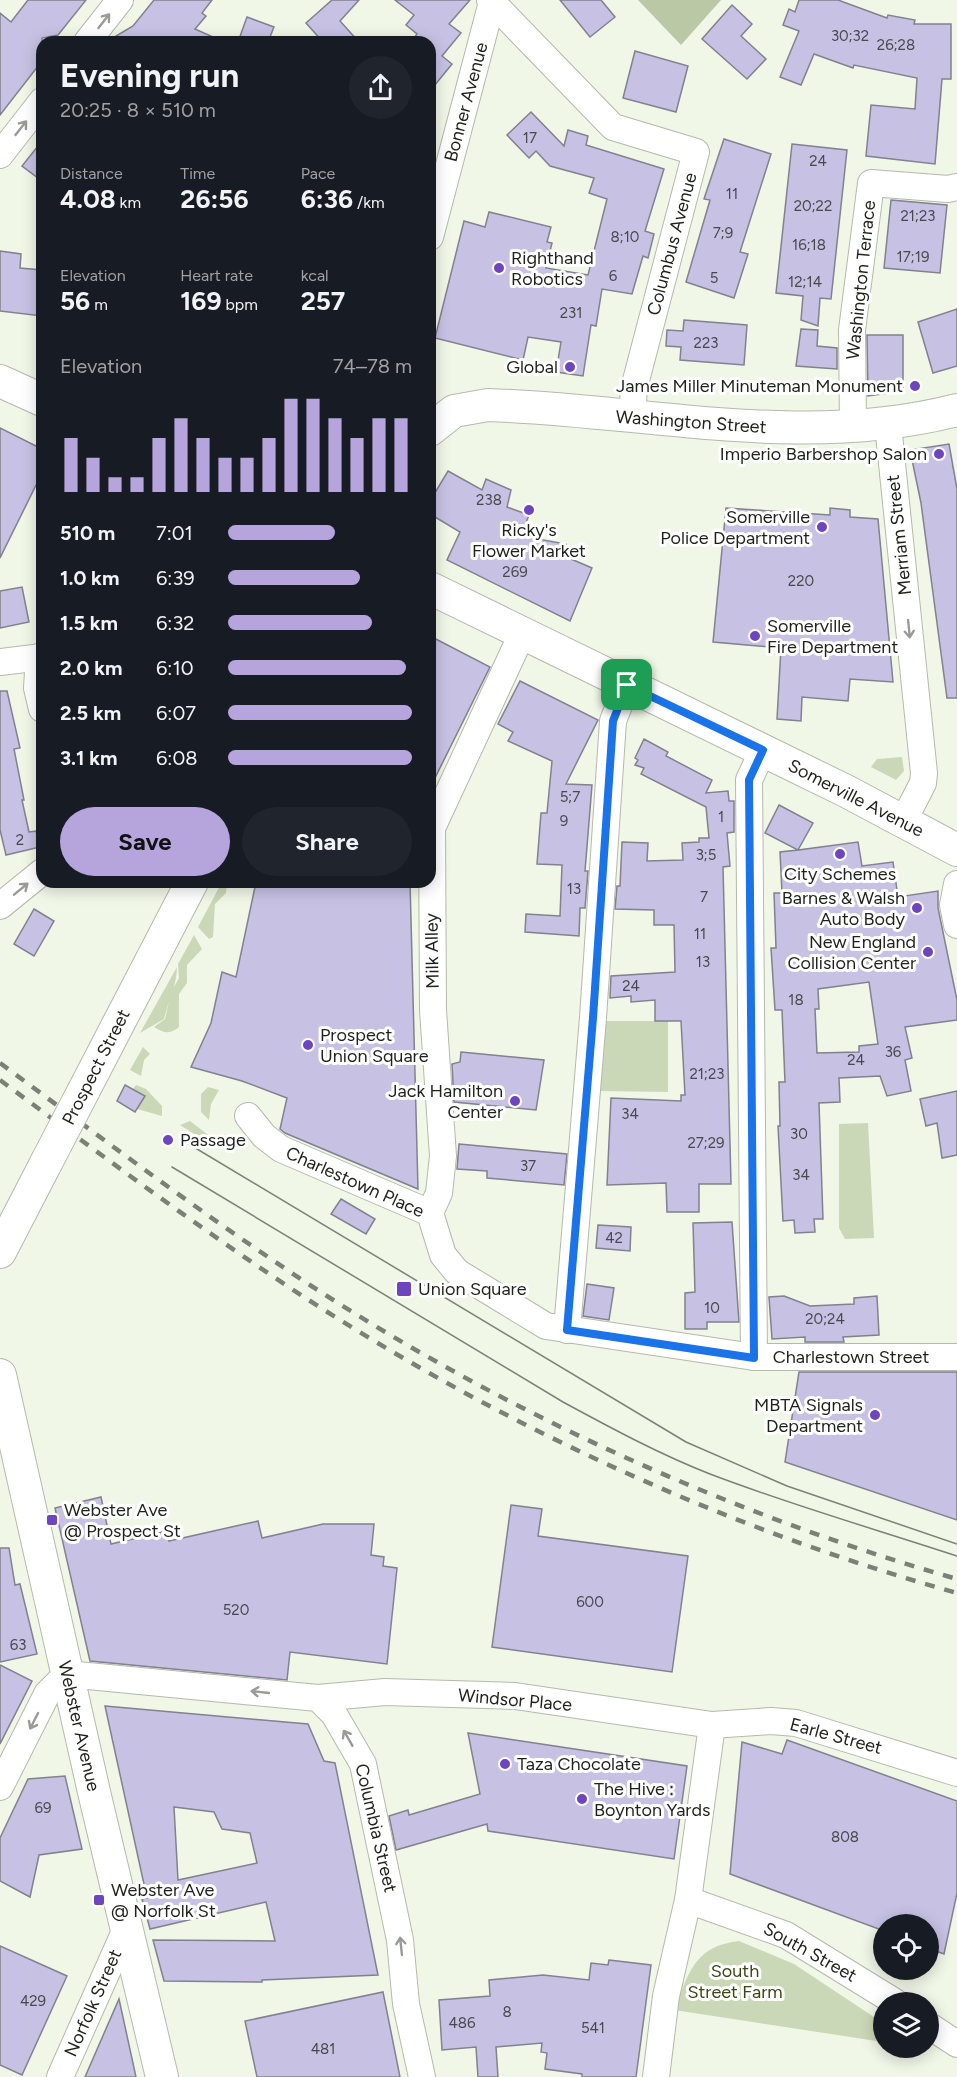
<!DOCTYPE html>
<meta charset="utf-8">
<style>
:root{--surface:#171b24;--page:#20242c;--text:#f1f3f6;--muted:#9ea1a6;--accent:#b6a5dd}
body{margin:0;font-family:Figtree,sans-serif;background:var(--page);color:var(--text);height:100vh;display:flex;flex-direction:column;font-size:22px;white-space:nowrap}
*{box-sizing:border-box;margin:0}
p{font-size:20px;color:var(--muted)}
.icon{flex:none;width:33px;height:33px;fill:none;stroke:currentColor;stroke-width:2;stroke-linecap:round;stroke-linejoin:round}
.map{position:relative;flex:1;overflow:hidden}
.side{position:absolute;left:36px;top:36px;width:400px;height:852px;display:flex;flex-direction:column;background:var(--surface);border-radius:18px;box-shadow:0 3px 15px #0003}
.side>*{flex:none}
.fabs{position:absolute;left:873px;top:1914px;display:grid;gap:12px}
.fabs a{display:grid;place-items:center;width:66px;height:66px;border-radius:50%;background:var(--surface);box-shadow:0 3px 15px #0003;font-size:30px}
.pin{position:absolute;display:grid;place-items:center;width:51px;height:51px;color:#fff;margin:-26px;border-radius:12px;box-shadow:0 3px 9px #0006}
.round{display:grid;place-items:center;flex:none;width:63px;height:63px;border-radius:32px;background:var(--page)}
.summary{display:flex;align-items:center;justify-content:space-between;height:102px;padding:0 24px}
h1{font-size:33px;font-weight:700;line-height:45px}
.stats{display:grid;grid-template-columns:repeat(3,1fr);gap:9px;height:102px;padding:6px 24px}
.stats div{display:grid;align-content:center}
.stats b{font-size:26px;font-weight:700}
.stats small{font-size:16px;font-weight:400}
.stats p{font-size:16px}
.chart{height:168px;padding:12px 24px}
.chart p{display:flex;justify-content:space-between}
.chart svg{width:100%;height:108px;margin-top:6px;stroke:var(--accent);stroke-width:6}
.cta{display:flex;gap:12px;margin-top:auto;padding:12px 24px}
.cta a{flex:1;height:69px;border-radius:36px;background:var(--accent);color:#111;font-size:24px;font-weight:700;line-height:69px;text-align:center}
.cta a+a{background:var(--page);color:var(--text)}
ul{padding:0 24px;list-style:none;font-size:20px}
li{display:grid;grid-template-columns:96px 72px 1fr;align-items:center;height:45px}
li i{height:15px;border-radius:8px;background:var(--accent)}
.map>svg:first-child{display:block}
</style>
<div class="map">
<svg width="957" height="2077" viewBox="0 0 957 2077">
<rect width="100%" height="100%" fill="#f0f7e7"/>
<!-- green -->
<g fill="#cbd8b7">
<path d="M 902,757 L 904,771 L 896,780 L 871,767 L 877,759 Z"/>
<path d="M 222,882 L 227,882 L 226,893 L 215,904 L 213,937 L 209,939 L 198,927 Z"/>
<path d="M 194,935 L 202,949 L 187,965 L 187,983 L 179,994 L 179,1027 C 169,1035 164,1033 154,1027 L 165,1019 L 171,992 L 179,978 L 178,964 Z"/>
<path d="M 177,967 C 177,984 168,1002 164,1019 L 140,1033 Z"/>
<path d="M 606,1021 L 668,1021 L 668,1092 L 599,1091 Z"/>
<path d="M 143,1047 L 150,1054 L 144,1060 L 141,1076 L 130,1070 Z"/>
<path d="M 136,1085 L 146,1089 L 162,1106 L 162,1116 L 137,1109 L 144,1096 L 133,1089 Z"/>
<path d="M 208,1087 L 219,1090 L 211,1104 L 209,1120 L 201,1112 L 201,1094 Z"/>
<path d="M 190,1121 L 216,1141 L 213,1146 L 180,1125 Z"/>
<path d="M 868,1123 L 874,1238 L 845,1239 L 839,1228 L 839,1124 Z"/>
<path d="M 739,1941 L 794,1964 L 883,2023 L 883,2042 L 674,2010 C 689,1973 694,1946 739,1941 Z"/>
</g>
<!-- forest -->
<path fill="#bbc8a6" d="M 638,0 L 721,0 L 681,45 Z"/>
<!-- building -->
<g fill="#c7c1e4" stroke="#83808f" stroke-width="1.5" fill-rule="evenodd">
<path d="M 28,0 L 86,0 L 58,35 L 42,38 L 42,61 L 0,115 L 0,13 L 11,22 Z"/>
<path d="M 154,0 L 212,0 L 202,13 L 206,16 L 195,29 L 224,42 L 106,42 L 133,26 Z"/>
<path d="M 332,0 L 359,0 L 340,21 L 359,42 L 323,42 L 306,23 Z"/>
<path d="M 395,0 L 470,0 L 449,24 L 461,33 L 442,56 L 452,64 L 430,91 L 430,42 L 411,42 L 417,34 L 406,25 L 414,15 Z"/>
<path d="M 560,0 L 601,0 L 615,17 L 590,37 Z"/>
<path d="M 799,0 L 838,0 L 887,18 L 888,15 L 915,20 L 914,24 L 951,24 L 951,79 L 942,79 L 935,164 L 866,156 L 871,105 L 915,109 L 917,78 L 854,65 L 853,68 L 814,54 L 801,85 L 780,77 L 799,31 L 783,25 L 789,9 L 795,12 Z"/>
<path d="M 732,5 L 752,24 L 741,36 L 766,59 L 747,79 L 702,39 Z"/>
<path d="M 247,17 L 274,27 L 268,42 L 238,42 Z"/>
<path d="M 635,51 L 688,66 L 676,112 L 623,98 Z"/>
<path d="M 531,112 L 564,146 L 568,130 L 588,136 L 586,145 L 664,169 L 645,231 L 654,234 L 648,258 L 643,256 L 632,294 L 602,289 L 596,326 L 591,325 L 583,376 L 556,372 L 561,342 L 528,337 L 523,360 L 435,338 L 464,221 L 485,227 L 489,212 L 551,227 L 547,242 L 552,243 L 546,268 L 588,275 L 607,199 L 589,193 L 594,178 L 550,166 L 536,151 L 529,158 L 507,135 Z"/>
<path d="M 724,139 L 771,154 L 740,252 L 748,254 L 734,298 L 686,282 L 710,200 L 704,199 Z"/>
<path d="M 42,141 L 42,181 L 22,166 Z"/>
<path d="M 792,144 L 847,150 L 831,299 L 820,298 L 818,326 L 801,320 L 803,296 L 776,293 Z"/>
<path d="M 891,200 L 947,205 L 940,273 L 884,268 Z"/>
<path d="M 0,251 L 21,254 L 20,268 L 42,270 L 42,316 L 0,311 Z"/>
<path d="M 957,309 L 957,366 L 933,373 L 918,322 Z"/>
<path d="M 684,320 L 747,325 L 744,365 L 680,360 L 681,347 L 666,346 L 667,330 L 683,331 Z"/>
<path d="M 801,329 L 818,330 L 817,346 L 837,348 L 837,369 L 796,366 Z"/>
<path d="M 867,335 L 903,335 L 903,391 L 868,396 Z"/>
<path d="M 0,428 L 42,449 L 42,473 L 0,558 Z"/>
<path d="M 949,444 L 957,489 L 957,698 L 947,698 L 921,503 L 910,450 Z"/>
<path d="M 448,471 L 482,490 L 486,479 L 511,490 L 507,507 L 529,515 L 521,536 L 566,544 L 564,556 L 592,568 L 570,621 L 447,560 L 460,532 L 430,514 L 430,501 Z"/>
<path d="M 726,508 L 830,515 L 830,508 L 850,510 L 850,517 L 878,519 L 893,682 L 850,679 L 848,701 L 802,697 L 801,721 L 777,719 L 781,648 L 713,642 Z"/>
<path d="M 22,587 L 29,622 L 0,628 L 0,591 Z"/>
<path d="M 430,636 L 490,667 L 430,788 Z"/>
<path d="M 520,681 L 598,720 L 566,784 L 592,785 L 585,871 L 588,871 L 585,908 L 580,908 L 579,936 L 525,932 L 526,914 L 560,916 L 562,865 L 537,864 L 541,813 L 547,813 L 552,761 L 508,741 L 513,732 L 498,724 Z"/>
<path d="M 0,691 L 7,691 L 20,748 L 14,749 L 24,800 L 22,800 L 29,832 L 36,831 L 40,847 L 6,855 L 0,830 Z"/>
<path d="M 644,739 L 668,752 L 666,756 L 712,780 L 706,793 L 728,791 L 729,801 L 734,801 L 734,832 L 727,833 L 730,866 L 723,867 L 731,1184 L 699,1184 L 699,1212 L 667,1212 L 666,1183 L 607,1185 L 611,1098 L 681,1101 L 681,1095 L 685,1095 L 681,1021 L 655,1021 L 655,1000 L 631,1002 L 631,996 L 610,998 L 611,976 L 675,972 L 674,925 L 654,925 L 654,910 L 615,909 L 617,886 L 620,886 L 622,842 L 648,843 L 647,861 L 683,860 L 682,843 L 699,842 L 699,838 L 709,838 L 706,807 L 641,774 L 644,768 L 635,765 L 638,760 L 635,758 Z"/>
<path d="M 779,805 L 813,823 L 798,850 L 858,842 L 862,866 L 893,862 L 898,897 L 938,891 L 938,908 L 957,1000 L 957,1020 L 905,1027 L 912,1058 L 905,1060 L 911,1091 L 887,1096 L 880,1076 L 839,1078 L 840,1102 L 819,1103 L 823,1219 L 814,1219 L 815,1232 L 795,1233 L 794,1220 L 783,1221 L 778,1126 L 780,1126 L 779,1082 L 785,1082 L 782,1010 L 775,1010 L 771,948 L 776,948 L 774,893 L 782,893 L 780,852 L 798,850 L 765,833 ZM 869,982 L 878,1044 L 859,1046 L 859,1052 L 817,1053 L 815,1009 L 819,1009 L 818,989 Z"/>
<path d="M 256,882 L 410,882 L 418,1189 L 285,1133 L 280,1129 L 287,1098 L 242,1081 L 191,1067 L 211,1023 L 222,972 L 236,977 Z"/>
<path d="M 34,909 L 54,921 L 34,956 L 14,944 Z"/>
<path d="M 461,1052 L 544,1060 L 536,1110 L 454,1102 L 452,1064 L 460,1062 Z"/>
<path d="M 125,1085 L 145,1096 L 135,1112 L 117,1101 Z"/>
<path d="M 957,1091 L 957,1155 L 942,1158 L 937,1123 L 926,1126 L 920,1099 Z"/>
<path d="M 459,1144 L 567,1154 L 564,1185 L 487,1178 L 487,1171 L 457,1169 Z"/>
<path d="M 341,1199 L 375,1219 L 366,1234 L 331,1214 Z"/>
<path d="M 732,1222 L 739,1322 L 707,1322 L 707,1329 L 685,1329 L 685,1293 L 695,1292 L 693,1223 Z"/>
<path d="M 598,1225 L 631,1227 L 630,1251 L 596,1248 Z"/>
<path d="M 587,1284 L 614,1288 L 609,1320 L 583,1316 Z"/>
<path d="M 784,1296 L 810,1306 L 854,1304 L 854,1298 L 877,1296 L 879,1335 L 843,1337 L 844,1342 L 805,1342 L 805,1337 L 772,1339 L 769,1297 Z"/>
<path d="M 799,1372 L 957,1372 L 957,1520 L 785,1462 Z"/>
<path d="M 101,1497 L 111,1544 L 167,1531 L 169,1541 L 258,1521 L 262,1538 L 323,1524 L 374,1524 L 371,1555 L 384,1557 L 383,1566 L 397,1568 L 387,1664 L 290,1652 L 287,1680 L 90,1661 L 55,1508 Z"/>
<path d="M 511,1505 L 542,1509 L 538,1536 L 688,1556 L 672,1672 L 492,1647 Z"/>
<path d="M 0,1548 L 9,1548 L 15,1585 L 20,1584 L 37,1654 L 0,1662 Z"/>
<path d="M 0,1665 L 32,1681 L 0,1744 Z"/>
<path d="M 105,1706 L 308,1724 L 324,1761 L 335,1763 L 378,1975 L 262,1980 L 262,1982 L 164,1981 L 153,1940 L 275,1941 L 266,1902 L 150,1929 L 142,1899 L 147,1898 ZM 174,1807 L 214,1812 L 222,1829 L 250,1833 L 257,1863 L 178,1880 Z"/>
<path d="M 468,1733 L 687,1766 L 674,1859 L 488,1831 L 487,1824 L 396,1850 L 389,1816 L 408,1810 L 409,1815 L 480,1794 Z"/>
<path d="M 787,1740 L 957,1801 L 957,1893 L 944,1954 L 928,1948 L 928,1924 L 884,1924 L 884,1931 L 730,1874 L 742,1742 L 782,1754 Z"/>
<path d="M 65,1776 L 82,1849 L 39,1855 L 30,1897 L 0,1881 L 0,1838 L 28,1779 Z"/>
<path d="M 0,1946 L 67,1976 L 22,2075 L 0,2065 Z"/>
<path d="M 609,1960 L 651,1965 L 636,2077 L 582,2077 L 582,2074 L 545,2069 L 547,2053 L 541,2052 L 542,2043 L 496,2047 L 498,2077 L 478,2077 L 476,2047 L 442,2050 L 439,2000 L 490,1996 L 489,1980 L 543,1975 L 589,1980 L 591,1963 L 608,1965 Z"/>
<path d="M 383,1992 L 400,2077 L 257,2077 L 245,2021 Z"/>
<path d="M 119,1999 L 136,2077 L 85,2077 Z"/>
</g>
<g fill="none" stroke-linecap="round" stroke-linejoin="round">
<defs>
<g id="minor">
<path d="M 490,0 L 613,127 L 696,152 L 634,388 L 632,417"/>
<path d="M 87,42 L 120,0"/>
<path d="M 0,155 L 42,101"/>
<path d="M 430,237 L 492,2"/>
<path d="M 888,425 L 924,773 L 923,783 L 904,820"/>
<path d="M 853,428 L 852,330 L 871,183 L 948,189 L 957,187"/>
<path d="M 39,657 L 37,688 L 42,709"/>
<path d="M 0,662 L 42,657"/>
<path d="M 957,884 L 953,905 L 957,925"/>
<path d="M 0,906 L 42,872"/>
<path d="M 248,1116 L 264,1136 L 281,1149 L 430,1213 L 443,1255 L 457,1272 L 546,1326 L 754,1357 L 957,1357"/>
<path d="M 430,1213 L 439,1193 L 443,1156 L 433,1010 L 432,828 L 522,634"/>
<path d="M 567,1330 L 593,1018 L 613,721 L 627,685"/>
<path d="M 754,1357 L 749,780 L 763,750"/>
<path d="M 318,1698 L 385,1692 L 515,1696 L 712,1725 L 771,1721 L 796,1723 L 957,1773"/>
<path d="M 0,1787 L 47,1694 L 67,1674 L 318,1698 L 334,1714 L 363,1764 L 400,1940 L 406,2004 L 422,2077"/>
<path d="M 688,1900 L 786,1935 L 895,2002"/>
<path d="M 928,2025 L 957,2044"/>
<path d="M 60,2077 L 126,1929"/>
<path d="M 656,2077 L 666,1996 L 688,1900 L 712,1725"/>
</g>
<g id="major">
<path d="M 0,381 L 42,400"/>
<path d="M 430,430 L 454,411 L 488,405 C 646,410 801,450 957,410"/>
<path d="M 430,588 L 846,791 L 957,850"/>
<path d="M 84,1090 L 192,882"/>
<path d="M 0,1252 L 46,1163"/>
<path d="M 0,1375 L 94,1792 L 162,2077"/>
</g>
</defs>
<!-- minor casing -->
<use href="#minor" stroke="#b4baab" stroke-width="28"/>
<!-- major casing -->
<use href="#major" stroke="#b4baab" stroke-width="34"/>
<!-- minor -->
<use href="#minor" stroke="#fff" stroke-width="26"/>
<!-- major -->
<use href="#major" stroke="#fff" stroke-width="32"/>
<!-- tram -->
<g stroke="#7c8076" stroke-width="1.5">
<path d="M 187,1143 L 686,1442 L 787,1486 L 957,1544"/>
<path d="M 172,1167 L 563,1402 C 611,1428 659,1454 710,1474 C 791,1505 875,1529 957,1556"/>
</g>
<!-- rail -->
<g stroke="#7c8076" stroke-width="4.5" stroke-dasharray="10 10" stroke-linecap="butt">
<path d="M 0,1063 C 103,1139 206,1217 313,1287 C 512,1416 730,1514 957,1579"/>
<path d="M 0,1080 C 100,1154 200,1229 304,1297 C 504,1427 727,1529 957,1593"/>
</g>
<defs>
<path id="major-bridge" d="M 46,1163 L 84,1090"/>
</defs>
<!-- major-bridge casing -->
<use href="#major-bridge" stroke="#b4baab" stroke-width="34" stroke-linecap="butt"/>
<!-- major-bridge -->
<use href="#major-bridge" stroke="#fff" stroke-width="32"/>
</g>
<!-- one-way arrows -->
<defs><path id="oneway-shaft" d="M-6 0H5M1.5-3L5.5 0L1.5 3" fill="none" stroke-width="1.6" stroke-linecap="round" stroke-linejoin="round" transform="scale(1.5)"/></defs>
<g stroke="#9a9b98">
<use href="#oneway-shaft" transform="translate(104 21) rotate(-52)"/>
<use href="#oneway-shaft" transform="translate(21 128) rotate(-52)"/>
<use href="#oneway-shaft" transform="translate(909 629) rotate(84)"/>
<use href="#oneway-shaft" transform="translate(21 889) rotate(-39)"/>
<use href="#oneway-shaft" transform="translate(260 1692) rotate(-174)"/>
<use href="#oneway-shaft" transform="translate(34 1721) rotate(117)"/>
<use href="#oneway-shaft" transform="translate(348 1738) rotate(-120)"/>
<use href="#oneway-shaft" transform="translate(401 1946) rotate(-96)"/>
</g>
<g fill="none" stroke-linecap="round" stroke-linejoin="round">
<defs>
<path id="route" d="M 627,685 L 763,750 L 749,780 L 754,1358 L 567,1330 L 593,1018 L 613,721 Z"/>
</defs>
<!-- route casing -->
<use href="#route" stroke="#fff" stroke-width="12"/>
<!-- route -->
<use href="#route" stroke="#1a73e8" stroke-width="8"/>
</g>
<!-- markers -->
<g fill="#6d45be" stroke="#fff" stroke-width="2">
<circle cx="499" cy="268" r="6"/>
<circle cx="570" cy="367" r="6"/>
<circle cx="915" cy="386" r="6"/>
<circle cx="939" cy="454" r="6"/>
<circle cx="529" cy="510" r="6"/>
<circle cx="822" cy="527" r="6"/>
<circle cx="755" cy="636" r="6"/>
<circle cx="840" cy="854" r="6"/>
<circle cx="917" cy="908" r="6"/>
<circle cx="928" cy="952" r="6"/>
<circle cx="308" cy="1045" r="6"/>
<circle cx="515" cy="1101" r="6"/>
<circle cx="168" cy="1140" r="6"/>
<rect x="396" y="1281" width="16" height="16" rx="3"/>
<circle cx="875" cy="1415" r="6"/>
<rect x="46" y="1514" width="12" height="12" rx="3"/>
<circle cx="505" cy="1764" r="6"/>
<circle cx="582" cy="1799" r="6"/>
<rect x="93" y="1894" width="12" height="12" rx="3"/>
</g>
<g text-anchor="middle" stroke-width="6" stroke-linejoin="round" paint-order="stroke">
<!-- number labels -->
<g font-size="15" fill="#49494d">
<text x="850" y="41">30;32</text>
<text x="896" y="50">26;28</text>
<text x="530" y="143">17</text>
<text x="818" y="166">24</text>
<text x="732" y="199">11</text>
<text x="813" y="211">20;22</text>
<text x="918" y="221">21;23</text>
<text x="723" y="238">7;9</text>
<text x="625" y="242">8;10</text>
<text x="809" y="250">16;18</text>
<text x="913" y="262">17;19</text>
<text x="613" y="281">6</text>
<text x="714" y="283">5</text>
<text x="805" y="287">12;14</text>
<text x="571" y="318">231</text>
<text x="706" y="348">223</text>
<text x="489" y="505">238</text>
<text x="515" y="577">269</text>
<text x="801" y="586">220</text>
<text x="570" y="802">5;7</text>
<text x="721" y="822">1</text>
<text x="564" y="826">9</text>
<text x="20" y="845">2</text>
<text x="706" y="860">3;5</text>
<text x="574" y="894">13</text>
<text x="704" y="902">7</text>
<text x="700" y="939">11</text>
<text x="703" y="967">13</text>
<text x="631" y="991">24</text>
<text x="796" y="1005">18</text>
<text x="893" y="1057">36</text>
<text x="856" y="1065">24</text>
<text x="707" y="1079">21;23</text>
<text x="630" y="1119">34</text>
<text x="799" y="1139">30</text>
<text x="706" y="1148">27;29</text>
<text x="528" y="1171">37</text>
<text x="801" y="1180">34</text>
<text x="614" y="1243">42</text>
<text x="712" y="1313">10</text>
<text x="825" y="1324">20;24</text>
<text x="590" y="1607">600</text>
<text x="236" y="1615">520</text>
<text x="18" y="1650">63</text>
<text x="43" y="1813">69</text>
<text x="845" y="1842">808</text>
<text x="33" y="2006">429</text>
<text x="507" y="2017">8</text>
<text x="462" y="2028">486</text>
<text x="593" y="2033">541</text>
<text x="323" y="2054">481</text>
</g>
<!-- street labels -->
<g font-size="18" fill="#1f211b" stroke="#fff">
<text transform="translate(466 102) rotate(-75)" y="6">Bonner Avenue</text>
<text transform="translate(672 244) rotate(-75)" y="6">Columbus Avenue</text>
<text transform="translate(861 280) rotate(-84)" y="6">Washington Terrace</text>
<text transform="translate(691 422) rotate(4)" y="6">Washington Street</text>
<text transform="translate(899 535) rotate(-96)" y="6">Merriam Street</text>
<text transform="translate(856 798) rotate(27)" y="6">Somerville Avenue</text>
<text transform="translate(432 951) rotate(-91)" y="6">Milk Alley</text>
<text transform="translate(96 1067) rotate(-63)" y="6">Prospect Street</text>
<text transform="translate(355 1182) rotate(24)" y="6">Charlestown Place</text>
<text x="851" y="1363">Charlestown Street</text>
<text transform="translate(515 1700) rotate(5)" y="6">Windsor Place</text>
<text transform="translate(79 1726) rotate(77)" y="6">Webster Avenue</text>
<text transform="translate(836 1736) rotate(15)" y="6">Earle Street</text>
<text transform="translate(376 1828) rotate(77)" y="6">Columbia Street</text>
<text transform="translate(810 1952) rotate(29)" y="6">South Street</text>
<text transform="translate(93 2003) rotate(-66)" y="6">Norfolk Street</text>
</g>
<!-- poi labels -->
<g font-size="18" fill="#1f211b" stroke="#fff" text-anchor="start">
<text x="511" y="264">Righthand<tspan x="511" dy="21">Robotics</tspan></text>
<text x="558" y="373" text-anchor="end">Global</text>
<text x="903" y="392" text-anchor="end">James Miller Minuteman Monument</text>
<text x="927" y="460" text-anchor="end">Imperio Barbershop Salon</text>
<text x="810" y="523" text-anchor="end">Somerville<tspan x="810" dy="21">Police Department</tspan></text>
<text x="529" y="536" text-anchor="middle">Ricky's<tspan x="529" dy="21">Flower Market</tspan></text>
<text x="767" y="632">Somerville<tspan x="767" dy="21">Fire Department</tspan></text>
<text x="840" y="880" text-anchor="middle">City Schemes</text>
<text x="905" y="904" text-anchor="end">Barnes &amp; Walsh<tspan x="905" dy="21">Auto Body</tspan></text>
<text x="916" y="948" text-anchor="end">New England<tspan x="916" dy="21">Collision Center</tspan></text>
<text x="320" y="1041">Prospect<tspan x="320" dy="21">Union Square</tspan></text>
<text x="503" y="1097" text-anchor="end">Jack Hamilton<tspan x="503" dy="21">Center</tspan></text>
<text x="180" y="1146">Passage</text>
<text x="418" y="1295">Union Square</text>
<text x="863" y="1411" text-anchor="end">MBTA Signals<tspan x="863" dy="21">Department</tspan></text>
<text x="64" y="1516">Webster Ave<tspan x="64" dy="21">@ Prospect St</tspan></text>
<text x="517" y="1770">Taza Chocolate</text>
<text x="594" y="1795">The Hive :<tspan x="594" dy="21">Boynton Yards</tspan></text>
<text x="111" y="1896">Webster Ave<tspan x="111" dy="21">@ Norfolk St</tspan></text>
</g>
<!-- park labels -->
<g font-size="18" fill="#384813" stroke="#fff">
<text x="735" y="1977">South<tspan x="735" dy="21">Street Farm</tspan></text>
</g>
</g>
</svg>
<div class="fabs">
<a><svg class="icon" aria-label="locate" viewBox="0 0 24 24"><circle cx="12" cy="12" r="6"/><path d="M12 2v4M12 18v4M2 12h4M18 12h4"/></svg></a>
<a><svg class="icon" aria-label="layers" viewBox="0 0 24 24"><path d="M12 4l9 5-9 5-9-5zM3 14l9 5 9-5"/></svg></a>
</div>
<div class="pin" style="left:627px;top:685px;background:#1e9e55"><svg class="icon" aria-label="arrive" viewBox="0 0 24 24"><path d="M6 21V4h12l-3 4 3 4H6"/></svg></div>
<section class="side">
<div class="summary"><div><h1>Evening run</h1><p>20:25 · 8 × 510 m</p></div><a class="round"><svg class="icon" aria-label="share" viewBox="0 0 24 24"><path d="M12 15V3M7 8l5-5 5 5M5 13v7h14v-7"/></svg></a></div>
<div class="stats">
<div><p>Distance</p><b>4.08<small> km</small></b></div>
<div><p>Time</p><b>26:56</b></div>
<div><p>Pace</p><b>6:36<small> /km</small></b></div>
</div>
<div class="stats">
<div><p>Elevation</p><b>56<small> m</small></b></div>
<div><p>Heart rate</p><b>169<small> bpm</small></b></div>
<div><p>kcal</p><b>257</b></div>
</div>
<div class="chart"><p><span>Elevation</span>74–78 m</p>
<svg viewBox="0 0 160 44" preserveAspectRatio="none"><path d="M5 44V22M15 44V30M25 44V38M35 44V38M45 44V22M55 44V14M65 44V22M75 44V30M85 44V30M95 44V22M105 44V6M115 44V6M125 44V14M135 44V22M145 44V14M155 44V14"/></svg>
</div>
<ul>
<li><b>510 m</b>7:01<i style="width:58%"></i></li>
<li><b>1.0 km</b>6:39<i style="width:72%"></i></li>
<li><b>1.5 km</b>6:32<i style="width:78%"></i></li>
<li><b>2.0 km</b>6:10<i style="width:97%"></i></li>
<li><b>2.5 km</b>6:07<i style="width:100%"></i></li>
<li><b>3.1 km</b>6:08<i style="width:100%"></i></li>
</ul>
<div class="cta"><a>Save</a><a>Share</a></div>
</section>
</div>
